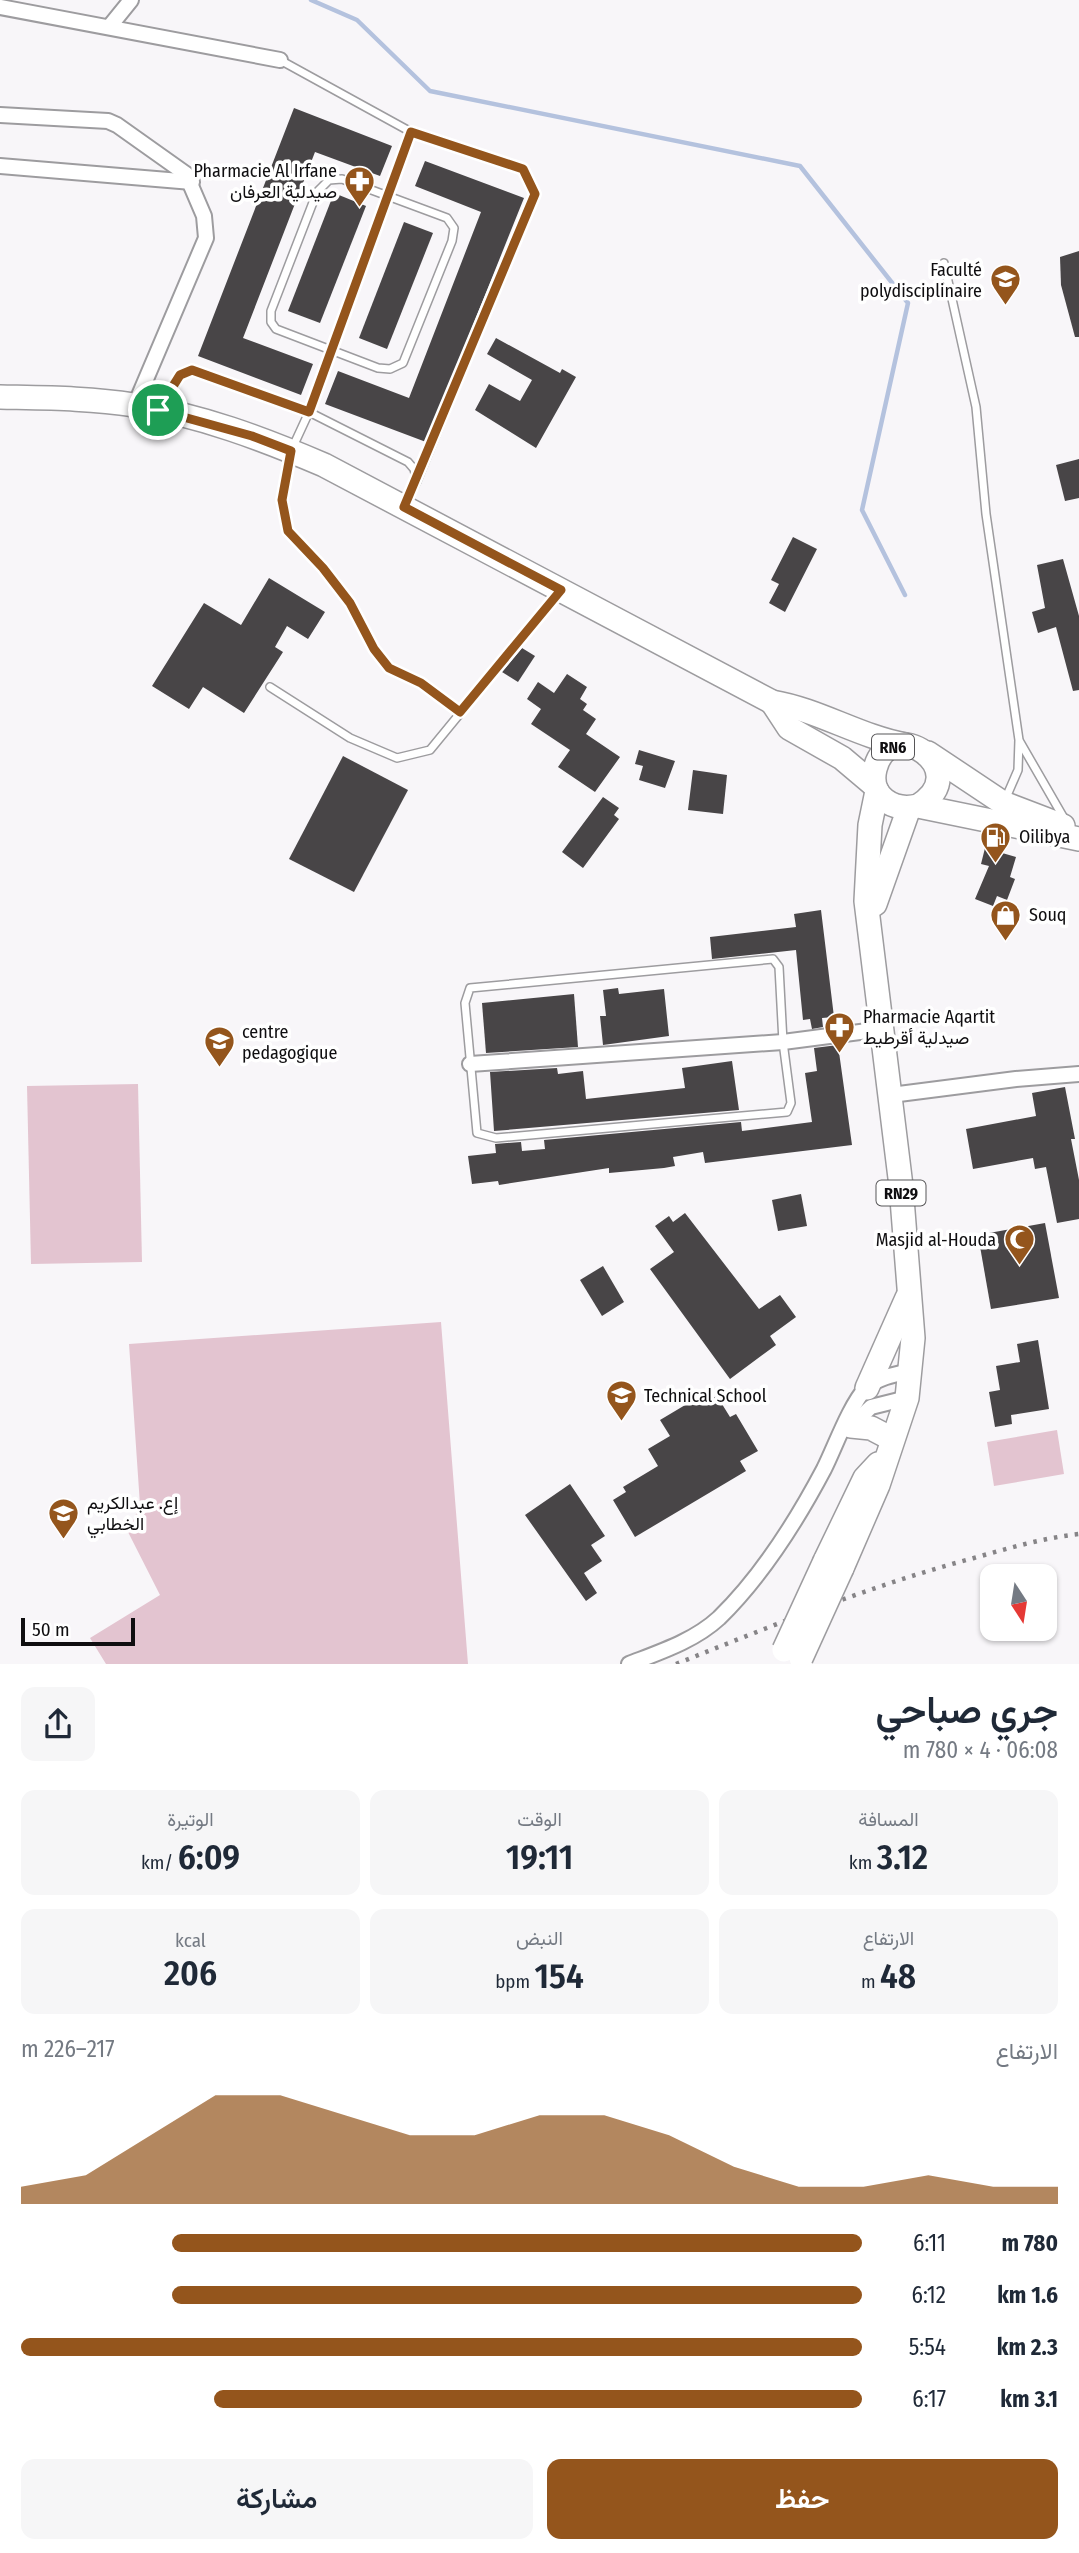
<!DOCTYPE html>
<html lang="ar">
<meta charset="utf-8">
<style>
:root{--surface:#fff;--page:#f6f6f7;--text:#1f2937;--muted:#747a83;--accent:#94551c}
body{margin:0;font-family:"Fira Sans Condensed",Vazirmatn,sans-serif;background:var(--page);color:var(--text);direction:rtl;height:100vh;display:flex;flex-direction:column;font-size:26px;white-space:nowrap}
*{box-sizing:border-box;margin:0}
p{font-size:23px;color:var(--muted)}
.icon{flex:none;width:38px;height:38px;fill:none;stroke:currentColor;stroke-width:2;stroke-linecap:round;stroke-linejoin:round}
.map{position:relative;height:1664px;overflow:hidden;direction:ltr}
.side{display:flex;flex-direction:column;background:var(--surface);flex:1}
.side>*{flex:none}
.needle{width:46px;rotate:168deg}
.controls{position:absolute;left:980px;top:1564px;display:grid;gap:14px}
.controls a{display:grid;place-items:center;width:77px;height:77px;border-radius:14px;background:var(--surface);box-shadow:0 2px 5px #0004;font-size:35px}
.scale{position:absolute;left:21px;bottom:18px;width:114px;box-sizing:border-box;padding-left:7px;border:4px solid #0f0e10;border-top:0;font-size:19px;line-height:24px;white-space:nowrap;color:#0f0e10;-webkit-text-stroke:5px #fff;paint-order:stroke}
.pin{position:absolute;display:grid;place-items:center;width:60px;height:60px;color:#fff;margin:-30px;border:4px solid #fff;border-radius:50%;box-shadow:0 2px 7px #0007}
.round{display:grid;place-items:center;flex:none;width:74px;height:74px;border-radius:14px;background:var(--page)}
.summary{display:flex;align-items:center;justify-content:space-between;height:119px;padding:0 21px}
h1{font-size:38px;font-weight:600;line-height:52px}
.metrics{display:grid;grid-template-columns:repeat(3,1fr);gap:10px;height:119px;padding:7px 21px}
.metrics div{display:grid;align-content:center;border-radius:14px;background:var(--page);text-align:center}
.metrics b{font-size:35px;font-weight:600}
.metrics small{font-size:19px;font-weight:400}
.metrics p{font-size:19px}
.chart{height:196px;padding:14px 21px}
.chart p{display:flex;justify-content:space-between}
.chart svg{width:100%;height:126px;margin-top:7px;fill:var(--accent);opacity:.7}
.cta{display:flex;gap:14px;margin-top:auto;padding:14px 21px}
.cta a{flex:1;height:80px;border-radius:14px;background:var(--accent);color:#fff;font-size:28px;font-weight:600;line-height:80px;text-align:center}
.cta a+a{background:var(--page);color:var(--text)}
ul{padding:0 21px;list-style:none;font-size:23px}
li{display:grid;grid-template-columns:112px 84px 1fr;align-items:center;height:52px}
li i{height:18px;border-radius:9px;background:var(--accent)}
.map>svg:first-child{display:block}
</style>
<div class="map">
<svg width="1079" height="1664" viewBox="0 0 1079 1664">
<rect width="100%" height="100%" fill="#f8f6f9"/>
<!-- green -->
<g fill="#e3c4d0">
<path d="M 138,1084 L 142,1262 L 31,1264 L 27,1086 Z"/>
<path d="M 441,1322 L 468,1664 L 106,1664 L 90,1638 L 160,1595 L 128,1532 L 140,1505 L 129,1344 Z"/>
<path d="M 1057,1430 L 1064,1474 L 994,1486 L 987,1442 Z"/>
</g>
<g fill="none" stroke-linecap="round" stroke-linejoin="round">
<!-- stream -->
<path stroke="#b4c2de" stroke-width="4.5" d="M 311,0 L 357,20 L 430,91 L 800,166 L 908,303 L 862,510 L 905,595"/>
</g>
<!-- building -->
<g fill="#484547">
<path d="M 294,108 L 392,146 L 380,176 L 315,152 L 243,338 L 313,364 L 301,395 L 198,356 Z"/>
<path d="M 425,161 L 524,198 L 426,442 L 325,404 L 338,371 L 409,398 L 481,212 L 415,186 Z"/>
<path d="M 334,193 L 366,206 L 320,323 L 288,311 Z"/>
<path d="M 404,222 L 433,233 L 387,349 L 359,338 Z"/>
<path d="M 1079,251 L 1079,337 L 1075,337 L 1061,285 L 1060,257 Z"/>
<path d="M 496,338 L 560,373 L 562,369 L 576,377 L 536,448 L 475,410 L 489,384 L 520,401 L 532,380 L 487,354 Z"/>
<path d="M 1079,459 L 1079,498 L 1065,501 L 1056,465 Z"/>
<path d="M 793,537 L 817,549 L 785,612 L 769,603 L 779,584 L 771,580 Z"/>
<path d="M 1063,559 L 1079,616 L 1079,690 L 1073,691 L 1056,627 L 1038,633 L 1032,612 L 1045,608 L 1037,565 Z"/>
<path d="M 269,578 L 325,612 L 308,639 L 287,626 L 275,647 L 283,652 L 244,713 L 203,687 L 189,709 L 152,686 L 204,603 L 241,625 Z"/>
<path d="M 522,648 L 535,656 L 518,682 L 502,672 Z"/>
<path d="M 567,674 L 587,687 L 580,699 L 587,704 L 583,710 L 596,719 L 586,734 L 620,757 L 595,792 L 558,767 L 570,750 L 531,724 L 541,709 L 527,699 L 538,682 L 554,693 Z"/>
<path d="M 639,750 L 675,761 L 665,788 L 639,780 L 643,766 L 635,764 Z"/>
<path d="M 343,756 L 408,790 L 354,892 L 289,859 Z"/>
<path d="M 693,770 L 727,775 L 723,814 L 688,810 Z"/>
<path d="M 603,797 L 619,808 L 614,815 L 619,819 L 583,868 L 562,852 Z"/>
<path d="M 985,848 L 1016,857 L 1010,877 L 1015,879 L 1007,900 L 997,896 L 993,906 L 975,899 L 989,866 L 981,864 Z"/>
<path d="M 821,910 L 834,1017 L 822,1018 L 823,1027 L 812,1029 L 810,1019 L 803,1020 L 796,950 L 712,959 L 710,937 L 796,927 L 794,914 Z"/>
<path d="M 618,988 L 619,994 L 664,989 L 669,1036 L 603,1045 L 600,1016 L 606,1016 L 603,990 Z"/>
<path d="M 574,994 L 578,1047 L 486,1053 L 482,1003 Z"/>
<path d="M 838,1045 L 852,1145 L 705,1163 L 703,1152 L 673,1157 L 675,1166 L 664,1168 L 609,1173 L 609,1168 L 499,1185 L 498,1181 L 472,1184 L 468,1156 L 496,1153 L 495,1144 L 521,1142 L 522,1151 L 545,1149 L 544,1140 L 741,1122 L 742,1131 L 812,1122 L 805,1073 L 817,1071 L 814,1048 Z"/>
<path d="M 732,1061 L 739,1110 L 494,1131 L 490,1072 L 557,1068 L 558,1074 L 583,1071 L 586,1099 L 685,1088 L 682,1068 Z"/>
<path d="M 1065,1087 L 1075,1139 L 1071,1139 L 1079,1180 L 1079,1219 L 1057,1223 L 1046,1167 L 1035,1169 L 1033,1158 L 973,1169 L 966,1129 L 1036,1116 L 1032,1093 Z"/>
<path d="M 801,1194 L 807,1226 L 778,1231 L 772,1200 Z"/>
<path d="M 685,1213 L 759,1309 L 780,1295 L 796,1317 L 770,1336 L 776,1345 L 730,1379 L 650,1269 L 674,1252 L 655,1226 L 669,1216 L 673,1222 Z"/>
<path d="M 1045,1223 L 1059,1298 L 991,1309 L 978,1235 Z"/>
<path d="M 603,1266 L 624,1302 L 602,1316 L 580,1280 Z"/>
<path d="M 1038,1340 L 1049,1409 L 1011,1415 L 1012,1424 L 995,1427 L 989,1392 L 1000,1390 L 996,1366 L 1020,1362 L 1017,1344 Z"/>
<path d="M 707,1392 L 711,1399 L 717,1396 L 730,1417 L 736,1414 L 758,1451 L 740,1461 L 746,1471 L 635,1537 L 613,1500 L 626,1492 L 623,1487 L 658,1466 L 648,1449 L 670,1436 L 660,1420 Z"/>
<path d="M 570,1484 L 605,1536 L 591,1545 L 602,1561 L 584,1573 L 597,1593 L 586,1601 L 525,1515 Z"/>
</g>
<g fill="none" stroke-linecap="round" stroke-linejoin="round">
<defs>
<g id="service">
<path d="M 280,60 L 411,132"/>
<path d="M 342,179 L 447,218 L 454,228 L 452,241 L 403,363 L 390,369 L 378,368 L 276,329 L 271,322 L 271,311 L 317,192 L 329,180 Z"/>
<path d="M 944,263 L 976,407 L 986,514 L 1019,740 L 1018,770 L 1005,800"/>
<path d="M 159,407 L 180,375 L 192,370 L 309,412 L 408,462 L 414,469 L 417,481 L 406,504"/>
<path d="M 417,481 L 535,194 L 523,169 L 411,132 L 309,412 L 291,451 L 282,500 L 288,531 L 323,568 L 350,603 L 374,649 L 389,668 L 421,683 L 460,712"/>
<path d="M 270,687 L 350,738 L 397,758 L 430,750 L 559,593"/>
<path d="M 1020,742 L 1065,820"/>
<path d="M 773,959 L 779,967 L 783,1042 L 791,1103 L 787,1112 L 496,1138 L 477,1133 L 465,1003 L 470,988 Z"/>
</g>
<g id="minor">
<path d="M 0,7 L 280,60"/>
<path d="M 110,26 L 131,0"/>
<path d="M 0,115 L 108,121 L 117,125 L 186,174 L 204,216 L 206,238 L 135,405"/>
<path d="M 0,166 L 192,182"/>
<path d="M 470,1064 L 783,1042 L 883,1029"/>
<path d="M 891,1095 L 1016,1079 L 1079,1074"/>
<path d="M 851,1426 L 871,1407 L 907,1398"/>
<path d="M 629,1664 C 660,1652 694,1641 719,1618 C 763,1575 796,1522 824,1469 C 835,1447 850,1405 866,1388 C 878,1377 897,1374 911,1371"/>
</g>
<g id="primary">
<path d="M 0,397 C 45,398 90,398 134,405 C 200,415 263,439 324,465 L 772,702 C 819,710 858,736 905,745"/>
<path d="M 772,702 L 789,728 L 842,758 L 874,785"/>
<path d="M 928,753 L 1003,803 L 1063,826"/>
<path d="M 918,806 C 977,770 889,711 875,769 C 868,797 894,812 918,806 L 1079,839"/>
</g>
<g id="trunk">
<path d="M 875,904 L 909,808"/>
<path d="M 867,1388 L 907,1298"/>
<path d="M 851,1426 L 871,1428 L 892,1439"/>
<path d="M 825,1561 L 865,1478 L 878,1464"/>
<path d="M 842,1568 L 878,1485 L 907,1398 L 913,1338 L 901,1186 L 866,901 L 870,825 L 877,791"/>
</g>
</defs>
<!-- service casing -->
<use href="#service" stroke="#9d9c9f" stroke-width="10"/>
<!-- minor casing -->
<use href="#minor" stroke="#9d9c9f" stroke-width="18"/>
<!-- primary casing -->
<use href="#primary" stroke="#9d9c9f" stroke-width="26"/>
<!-- trunk casing -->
<use href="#trunk" stroke="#9d9c9f" stroke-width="26"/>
<!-- service -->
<use href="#service" stroke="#fff" stroke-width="7"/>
<!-- minor -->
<use href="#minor" stroke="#fff" stroke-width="14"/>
<!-- primary -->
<use href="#primary" stroke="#fff" stroke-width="23"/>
<!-- trunk -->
<use href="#trunk" stroke="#fff" stroke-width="23"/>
<!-- rail -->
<path stroke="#868487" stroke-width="4.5" stroke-dasharray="3.5 7" stroke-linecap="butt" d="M 676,1664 C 774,1625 872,1585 974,1558 C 1009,1548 1043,1538 1079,1534"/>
<defs>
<g id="trunk-bridge">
<path d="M 784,1650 L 825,1561"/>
<path d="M 801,1658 L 842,1568"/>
</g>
</defs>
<!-- trunk-bridge casing -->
<use href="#trunk-bridge" stroke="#9d9c9f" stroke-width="26" stroke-linecap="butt"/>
<!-- trunk-bridge -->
<use href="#trunk-bridge" stroke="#fff" stroke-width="23"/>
</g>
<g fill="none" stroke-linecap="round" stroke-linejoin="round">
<defs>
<path id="route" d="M 411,132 L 523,169 L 535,194 L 404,507 L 561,590 L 460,712 L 421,683 L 389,668 L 374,649 L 350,603 L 323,568 L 288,531 L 282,500 L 291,451 L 252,436 L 158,410 L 180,375 L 192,370 L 309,412 Z"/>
</defs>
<!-- route casing -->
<use href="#route" stroke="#fff" stroke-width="14"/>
<!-- route -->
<use href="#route" stroke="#94551c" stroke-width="9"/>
</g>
<!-- icons -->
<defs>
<symbol id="pharmacy-pin" viewBox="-11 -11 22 30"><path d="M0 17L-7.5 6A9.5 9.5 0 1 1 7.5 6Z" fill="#94551c" stroke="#fff"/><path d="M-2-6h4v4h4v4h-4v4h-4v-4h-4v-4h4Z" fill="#fff"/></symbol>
<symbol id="university-pin" viewBox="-11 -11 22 30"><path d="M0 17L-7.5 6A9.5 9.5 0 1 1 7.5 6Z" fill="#94551c" stroke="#fff"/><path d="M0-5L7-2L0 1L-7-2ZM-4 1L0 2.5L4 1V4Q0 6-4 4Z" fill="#fff"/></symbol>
<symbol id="fuel-pin" viewBox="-11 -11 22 30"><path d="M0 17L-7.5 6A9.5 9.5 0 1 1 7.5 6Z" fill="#94551c" stroke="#fff"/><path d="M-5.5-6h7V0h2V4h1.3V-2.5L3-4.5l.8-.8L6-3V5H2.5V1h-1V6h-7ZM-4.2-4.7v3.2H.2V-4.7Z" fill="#fff"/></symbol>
<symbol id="shop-pin" viewBox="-11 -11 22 30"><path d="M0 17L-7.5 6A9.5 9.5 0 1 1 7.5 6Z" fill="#94551c" stroke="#fff"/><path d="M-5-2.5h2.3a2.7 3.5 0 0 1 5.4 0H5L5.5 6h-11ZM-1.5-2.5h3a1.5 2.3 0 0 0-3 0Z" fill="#fff"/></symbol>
<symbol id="mosque-pin" viewBox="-11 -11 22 30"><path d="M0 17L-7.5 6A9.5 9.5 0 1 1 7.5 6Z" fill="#94551c" stroke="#fff"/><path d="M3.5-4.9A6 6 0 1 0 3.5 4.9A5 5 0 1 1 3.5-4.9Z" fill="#fff"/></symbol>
<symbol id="school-pin" viewBox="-11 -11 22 30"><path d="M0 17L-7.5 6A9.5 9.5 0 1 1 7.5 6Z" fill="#94551c" stroke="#fff"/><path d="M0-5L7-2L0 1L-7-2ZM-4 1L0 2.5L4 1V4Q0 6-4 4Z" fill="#fff"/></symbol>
</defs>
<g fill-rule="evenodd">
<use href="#pharmacy-pin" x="342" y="164" width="35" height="47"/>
<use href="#university-pin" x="988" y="262" width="35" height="47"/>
<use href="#fuel-pin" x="978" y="820" width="35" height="47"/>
<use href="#shop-pin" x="988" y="898" width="35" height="47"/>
<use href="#pharmacy-pin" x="822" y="1010" width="35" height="47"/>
<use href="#university-pin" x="202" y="1024" width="35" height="47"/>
<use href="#mosque-pin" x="1002" y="1222" width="35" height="47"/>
<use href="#university-pin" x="604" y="1378" width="35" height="47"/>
<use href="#school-pin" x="46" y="1496" width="35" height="47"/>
</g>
<g text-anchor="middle" stroke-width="7" stroke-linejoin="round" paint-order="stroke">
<!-- shield labels -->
<g fill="#fff" stroke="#575658" stroke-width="2">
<rect x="872" y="734.5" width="42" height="25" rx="5"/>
<rect x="876.5" y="1180.5" width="49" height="25" rx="5"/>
</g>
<g font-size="16" font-weight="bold" fill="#0f0e10">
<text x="893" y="753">RN6</text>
<text x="901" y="1199">RN29</text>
</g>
<!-- poi labels -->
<g font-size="18" fill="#0f0e10" stroke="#fff" text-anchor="start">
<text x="337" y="177" text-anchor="end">Pharmacie Al Irfane<tspan x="337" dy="21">صيدلية العرفان</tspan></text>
<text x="982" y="276" text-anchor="end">Faculté<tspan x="982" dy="21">polydisciplinaire</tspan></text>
<text x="1019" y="843">Oilibya</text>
<text x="1029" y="921">Souq</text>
<text x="863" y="1023">Pharmacie Aqartit<tspan x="863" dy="21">صيدلية أقرطيط</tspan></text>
<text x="242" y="1038">centre<tspan x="242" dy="21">pedagogique</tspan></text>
<text x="996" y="1246" text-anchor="end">Masjid al-Houda</text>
<text x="644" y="1402">Technical School</text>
<text x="87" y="1509">إع. عبدالكريم<tspan x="87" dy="21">الخطابي</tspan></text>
</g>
</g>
</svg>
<div class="controls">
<a><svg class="needle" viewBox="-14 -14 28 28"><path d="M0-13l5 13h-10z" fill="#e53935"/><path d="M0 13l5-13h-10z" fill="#747a83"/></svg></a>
</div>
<div class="scale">50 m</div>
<div class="pin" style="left:158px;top:410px;background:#1e9e55"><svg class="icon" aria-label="arrive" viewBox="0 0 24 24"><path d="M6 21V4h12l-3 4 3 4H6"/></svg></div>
</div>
<section class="side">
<div class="summary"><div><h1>جري صباحي</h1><p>06:08 · 4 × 780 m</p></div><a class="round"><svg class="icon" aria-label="share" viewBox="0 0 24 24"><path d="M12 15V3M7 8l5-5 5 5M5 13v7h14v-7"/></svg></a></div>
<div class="metrics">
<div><p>المسافة</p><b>3.12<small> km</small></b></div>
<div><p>الوقت</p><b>19:11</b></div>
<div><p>الوتيرة</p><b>6:09<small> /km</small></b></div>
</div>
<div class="metrics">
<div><p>الارتفاع</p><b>48<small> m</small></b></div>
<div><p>النبض</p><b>154<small> bpm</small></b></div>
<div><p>kcal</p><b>206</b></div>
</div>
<div class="chart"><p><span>الارتفاع</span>217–226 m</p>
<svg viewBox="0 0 160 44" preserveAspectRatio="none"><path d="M0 44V38L10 34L20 20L30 6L40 6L50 13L60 20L70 20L80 13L90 13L100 20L110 31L120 38L130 38L140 34L150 38L160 38V44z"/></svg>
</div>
<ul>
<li><b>780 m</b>6:11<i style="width:82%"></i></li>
<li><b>1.6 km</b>6:12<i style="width:82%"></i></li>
<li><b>2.3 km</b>5:54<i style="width:100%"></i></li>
<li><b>3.1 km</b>6:17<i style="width:77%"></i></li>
</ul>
<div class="cta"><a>حفظ</a><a>مشاركة</a></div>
</section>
